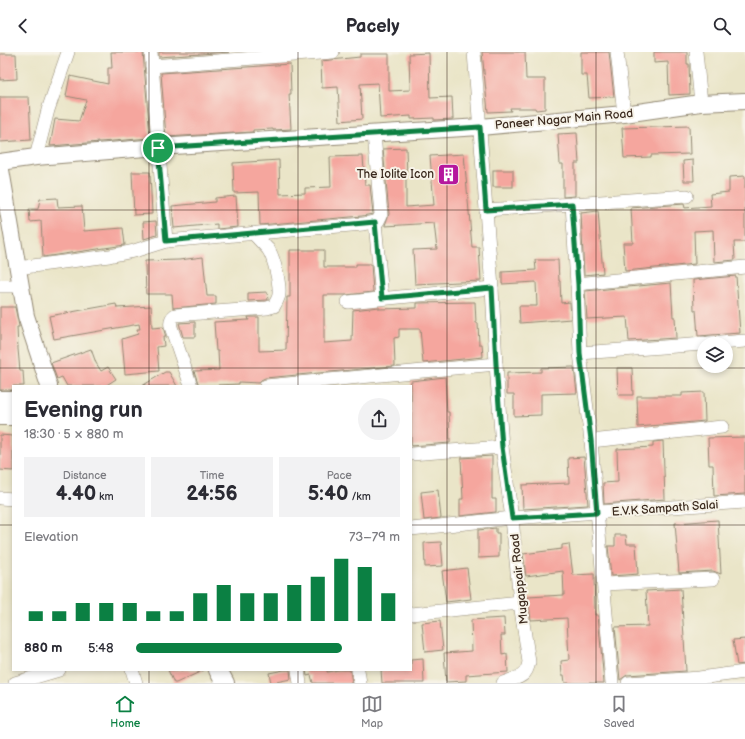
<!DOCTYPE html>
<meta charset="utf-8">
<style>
:root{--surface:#fff;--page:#f2f2f3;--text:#2b2b33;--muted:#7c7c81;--line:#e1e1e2;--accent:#0b8043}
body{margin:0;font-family:"Balsamiq Sans",sans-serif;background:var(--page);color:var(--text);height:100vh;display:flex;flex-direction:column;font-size:15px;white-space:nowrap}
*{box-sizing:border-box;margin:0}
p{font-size:13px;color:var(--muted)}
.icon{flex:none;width:22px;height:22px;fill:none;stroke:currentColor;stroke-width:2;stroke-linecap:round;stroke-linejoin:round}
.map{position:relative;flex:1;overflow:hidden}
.details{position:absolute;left:12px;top:333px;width:400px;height:286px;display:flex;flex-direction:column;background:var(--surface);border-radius:0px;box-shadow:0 2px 6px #0003}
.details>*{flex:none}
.fabs{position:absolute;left:697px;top:285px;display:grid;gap:8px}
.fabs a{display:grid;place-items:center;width:36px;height:36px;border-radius:50%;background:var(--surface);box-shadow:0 2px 6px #0003;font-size:20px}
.pin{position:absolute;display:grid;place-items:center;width:34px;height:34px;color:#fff;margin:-17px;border:2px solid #fff;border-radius:50%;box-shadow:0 1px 4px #0007}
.round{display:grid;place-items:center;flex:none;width:42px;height:42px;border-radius:21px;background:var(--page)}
.headline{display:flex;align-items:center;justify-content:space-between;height:68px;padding:0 12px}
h1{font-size:22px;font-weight:700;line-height:30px}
.figures{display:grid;grid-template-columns:repeat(3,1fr);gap:6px;height:68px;padding:4px 12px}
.figures div{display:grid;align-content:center;border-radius:0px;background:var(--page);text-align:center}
.figures b{font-size:20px;font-weight:700}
.figures small{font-size:11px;font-weight:400}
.figures p{font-size:11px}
.chart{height:112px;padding:8px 12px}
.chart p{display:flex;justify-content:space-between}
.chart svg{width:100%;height:72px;margin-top:4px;stroke:var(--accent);stroke-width:6}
ul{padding:0 12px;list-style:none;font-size:13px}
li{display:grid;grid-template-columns:64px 48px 1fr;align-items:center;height:30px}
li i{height:10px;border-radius:5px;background:var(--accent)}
header{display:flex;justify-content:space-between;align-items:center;height:52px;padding:0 12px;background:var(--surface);font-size:18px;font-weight:700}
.tab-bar{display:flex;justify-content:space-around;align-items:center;height:56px;border-top:1px solid var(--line);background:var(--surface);font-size:11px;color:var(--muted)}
.tab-bar a{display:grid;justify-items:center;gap:2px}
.tab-bar .active{color:var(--accent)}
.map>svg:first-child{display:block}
</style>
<header><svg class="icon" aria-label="back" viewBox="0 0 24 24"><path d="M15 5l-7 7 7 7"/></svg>Pacely<svg class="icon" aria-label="search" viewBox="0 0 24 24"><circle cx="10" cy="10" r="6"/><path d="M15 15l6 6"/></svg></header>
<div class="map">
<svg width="745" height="631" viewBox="0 0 745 631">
<rect width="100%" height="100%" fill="#f7f3e8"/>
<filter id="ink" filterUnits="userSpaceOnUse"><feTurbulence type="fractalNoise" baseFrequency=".025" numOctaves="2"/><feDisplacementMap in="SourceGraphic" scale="8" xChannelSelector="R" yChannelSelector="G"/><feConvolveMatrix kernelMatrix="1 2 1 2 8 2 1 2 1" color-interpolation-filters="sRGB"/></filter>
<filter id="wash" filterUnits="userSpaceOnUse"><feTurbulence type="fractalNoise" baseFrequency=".012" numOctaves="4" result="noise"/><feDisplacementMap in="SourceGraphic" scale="16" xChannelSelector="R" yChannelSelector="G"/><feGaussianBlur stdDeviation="0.9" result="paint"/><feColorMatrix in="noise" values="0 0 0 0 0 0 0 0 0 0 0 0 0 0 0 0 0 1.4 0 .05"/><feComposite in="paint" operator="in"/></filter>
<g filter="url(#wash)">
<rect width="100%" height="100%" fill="#eae5c8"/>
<g id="blocks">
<!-- building -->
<g fill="#f5a69e">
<path d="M 111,0 L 143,0 L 150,86 L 50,94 L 55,67 L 79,69 L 86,48 L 66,44 L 70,24 L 108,32 L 108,16 L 112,16 Z"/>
<path d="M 159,0 L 229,0 L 159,5 Z"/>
<path d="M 482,0 L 525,0 L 526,27 L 545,27 L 545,57 L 536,58 L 535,56 L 510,56 L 511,59 L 488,60 Z"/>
<path d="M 581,0 L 609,0 L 614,45 L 589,46 L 587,23 L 581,23 Z"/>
<path d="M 654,0 L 687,0 L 687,12 L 689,12 L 690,42 L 669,43 L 668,10 L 654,11 Z"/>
<path d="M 429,1 L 430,46 L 452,45 L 453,67 L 434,68 L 434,66 L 411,67 L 411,64 L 380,66 L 378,31 L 360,32 L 362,67 L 340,69 L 338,35 L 322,36 L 321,9 L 360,5 L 360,2 L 389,2 L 389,39 L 410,38 L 409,2 Z"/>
<path d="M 0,2 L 16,2 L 17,27 L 0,28 Z"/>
<path d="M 290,12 L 291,42 L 289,42 L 291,77 L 273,78 L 273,77 L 253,78 L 253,80 L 166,85 L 161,21 Z"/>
<path d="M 0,45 L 29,45 L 31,88 L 0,90 Z"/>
<path d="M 689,74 L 690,102 L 651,103 L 651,105 L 624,106 L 622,76 Z"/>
<path d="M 577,81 L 579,111 L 575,111 L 575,144 L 563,145 L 563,112 L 560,112 L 558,82 Z"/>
<path d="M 406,96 L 407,125 L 406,125 L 406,155 L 434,153 L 430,104 L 464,102 L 472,195 L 479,195 L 481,229 L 415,232 L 413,198 L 437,197 L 434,171 L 385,174 L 385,173 L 389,162 L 383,97 Z"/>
<path d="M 363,104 L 365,133 L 370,133 L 373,162 L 362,164 L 260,173 L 259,140 L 234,141 L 233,111 L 279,108 L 280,142 L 305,141 L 305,136 L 331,135 L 330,105 Z"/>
<path d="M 693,108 L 694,129 L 684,129 L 683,109 Z"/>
<rect x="493" y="118" width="20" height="17"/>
<path d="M 132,120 L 150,120 L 152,162 L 134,163 Z"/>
<path d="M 745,124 L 745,190 L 734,190 L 735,208 L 714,210 L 713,178 L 694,179 L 695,212 L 625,219 L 623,191 L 633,191 L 631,156 L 684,152 L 685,156 L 711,154 L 710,142 L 729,140 L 729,125 Z"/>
<path d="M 236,144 L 238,175 L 217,177 L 217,172 L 174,176 L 172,154 L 215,150 L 215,146 Z"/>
<path d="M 57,146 L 58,155 L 82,154 L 84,179 L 123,176 L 125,193 L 43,205 L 41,169 L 30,170 L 29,157 L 38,157 L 40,147 Z"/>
<path d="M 598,159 L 603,221 L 584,223 L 581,161 Z"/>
<path d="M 156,169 L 157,183 L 144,187 L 143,170 Z"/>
<path d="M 290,198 L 324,198 L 324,215 L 356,215 L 356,212 L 371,212 L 373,240 L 346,243 L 324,243 L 324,291 L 352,289 L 353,258 L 379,255 L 379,257 L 417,256 L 417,251 L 475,250 L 476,271 L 478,271 L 479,292 L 482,292 L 483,305 L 423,311 L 420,277 L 399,277 L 399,285 L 394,286 L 395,314 L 265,326 L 261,328 L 259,331 L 239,330 L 239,332 L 218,333 L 218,334 L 199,334 L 194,319 L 219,318 L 218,299 L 216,299 L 214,270 L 249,268 L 248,265 L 259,265 L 259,299 L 286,298 L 287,245 L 290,245 Z"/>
<path d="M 203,205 L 207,244 L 216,244 L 216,252 L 173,256 L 172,242 L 146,242 L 145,209 L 179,208 Z"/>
<path d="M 535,208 L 558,208 L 559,229 L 560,229 L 561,251 L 570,250 L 571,267 L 520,271 L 519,254 L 537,254 L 536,230 L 502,232 L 502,220 L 536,218 Z"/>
<path d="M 736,224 L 740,281 L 698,284 L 696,258 L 694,258 L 693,228 Z"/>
<path d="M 671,231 L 673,265 L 675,265 L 676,286 L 629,289 L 627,265 L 587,267 L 585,239 Z"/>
<path d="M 267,240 L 268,248 L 248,249 L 248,241 Z"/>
<path d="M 116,252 L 117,256 L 151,254 L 152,276 L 163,275 L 166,285 L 163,285 L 164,294 L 157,295 L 159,319 L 125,322 L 122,287 L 138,282 L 137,277 L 140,277 L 139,272 L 54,287 L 49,264 Z"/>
<path d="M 0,255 L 15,255 L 19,274 L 19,275 L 17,275 L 18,297 L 20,319 L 23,319 L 24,334 L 13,334 L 13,338 L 0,338 Z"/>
<path d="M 195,270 L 195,285 L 183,285 L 179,271 Z"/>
<path d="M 91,297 L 96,311 L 101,319 L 108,315 L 116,327 L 105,334 L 67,334 L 62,325 L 57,327 L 51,311 Z"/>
<path d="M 574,315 L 577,341 L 541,342 L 541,363 L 514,364 L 514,342 L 507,342 L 507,321 L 541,320 L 541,316 Z"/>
<path d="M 617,316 L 632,316 L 633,343 L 618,343 Z"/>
<path d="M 165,320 L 169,320 L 177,334 L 142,334 Z"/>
<path d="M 445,325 L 447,360 L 449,360 L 450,391 L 411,394 L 411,329 Z"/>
<path d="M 704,340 L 705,369 L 638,375 L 637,344 L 682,344 L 682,341 Z"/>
<path d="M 0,383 L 13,384 L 13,419 L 0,418 Z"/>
<path d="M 745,385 L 745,442 L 714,444 L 713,413 L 709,413 L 708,386 Z"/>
<path d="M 663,389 L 665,447 L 604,452 L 603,431 L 618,430 L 617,397 L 653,395 L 653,390 Z"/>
<path d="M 492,404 L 492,447 L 496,447 L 496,460 L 460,464 L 460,447 L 463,447 L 461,406 Z"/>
<path d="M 584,405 L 588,453 L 523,457 L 522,433 L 569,431 L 568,406 Z"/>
<path d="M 438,438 L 441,466 L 424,468 L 421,440 Z"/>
<path d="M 718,468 L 721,522 L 713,519 L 679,521 L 675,471 Z"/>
<path d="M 496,476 L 496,481 L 499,481 L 499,505 L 478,506 L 478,478 Z"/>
<path d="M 615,483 L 626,483 L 627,492 L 636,492 L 638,522 L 611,524 L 608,494 L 615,494 Z"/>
<path d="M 441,490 L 443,514 L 425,515 L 424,491 Z"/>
<path d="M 569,492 L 573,523 L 594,522 L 595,563 L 598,563 L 604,631 L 565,631 L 564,623 L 562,623 L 561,609 L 569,608 L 567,566 L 531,568 L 528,545 L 564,543 L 563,519 L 526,524 L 523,502 L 562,497 L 562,493 Z"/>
<path d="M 467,516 L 471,547 L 446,550 L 442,519 Z"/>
<path d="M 681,537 L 686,619 L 627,623 L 620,628 L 615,575 L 648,574 L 646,539 Z"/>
<path d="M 504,566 L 505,583 L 501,583 L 502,603 L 507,602 L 508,620 L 466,623 L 466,629 L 446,630 L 444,601 L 472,599 L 471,568 Z"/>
<path d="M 440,569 L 443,598 L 425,600 L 422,571 Z"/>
<path d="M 745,587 L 745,612 L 737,613 L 733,588 Z"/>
<path d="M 423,607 L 424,631 L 382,631 L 381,618 L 411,618 L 411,608 Z"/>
<path d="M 168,618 L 204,618 L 176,631 L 174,631 Z"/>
<path d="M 284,618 L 290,618 L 291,627 L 271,631 L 269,621 Z"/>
<path d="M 306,618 L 327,618 L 327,620 L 339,618 L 350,618 L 352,631 L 313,631 L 311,623 L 307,624 Z"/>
</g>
</g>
</g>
<g filter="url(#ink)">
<use href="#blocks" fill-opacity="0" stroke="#928873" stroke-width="1"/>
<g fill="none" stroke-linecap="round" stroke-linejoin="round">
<defs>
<g id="minor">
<path d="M 151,0 L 166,189 L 363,172 L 378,169 L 381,163 L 374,82"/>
<path d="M 474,0 L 492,236 L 496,312 L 502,395 L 512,466 L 520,551 L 529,610 C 526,627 516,625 503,631"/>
<path d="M 617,0 L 624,62"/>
<path d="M 696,0 L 701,51"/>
<path d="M 152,14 L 333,0"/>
<path d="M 36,105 L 48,58 L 68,0"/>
<path d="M 572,152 L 577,232 L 580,301 L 591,389 L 612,631"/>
<path d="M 486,158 L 687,144"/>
<path d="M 375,170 L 382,246"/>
<path d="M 17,216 L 109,204 L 134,199 L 166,189"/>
<path d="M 577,232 L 745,215"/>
<path d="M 0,234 L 20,234"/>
<path d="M 348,250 L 492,236"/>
<path d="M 708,292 L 745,289"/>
<path d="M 580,301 L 704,292"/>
<path d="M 191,334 L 171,275 C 170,270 171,266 175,263 L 267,256 L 274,254 C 276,250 279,246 279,242 C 280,232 274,205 268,197 C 263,192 258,186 253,181"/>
<path d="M 266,334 L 496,312"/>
<path d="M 591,389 L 722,375"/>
<path d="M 411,402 L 502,395"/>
<path d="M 0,446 L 13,447"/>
<path d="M 411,477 L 512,466 L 745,450"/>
<path d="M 604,532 L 713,527"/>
<path d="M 411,562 L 520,551"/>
<path d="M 132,618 L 136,631"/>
<path d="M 298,618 L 300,631"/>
<path d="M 358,618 L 360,631"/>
<path d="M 15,631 L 59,618"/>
<path d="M 628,631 L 699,626 L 745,620"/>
</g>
<g id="tertiary">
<path d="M 0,110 L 36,105 L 158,95 L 480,75 L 624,62 L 701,51 L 745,49"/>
<path d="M 0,112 L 26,264 L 49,334"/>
</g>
<g id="secondary">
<path d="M 0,348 L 13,348"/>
<path d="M 0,364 L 13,364"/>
<path d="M 218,618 L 225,631"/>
</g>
</defs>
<!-- minor casing -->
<use href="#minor" stroke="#928873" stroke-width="14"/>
<!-- tertiary casing -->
<use href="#tertiary" stroke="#928873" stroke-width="18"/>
<!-- secondary casing -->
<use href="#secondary" stroke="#928873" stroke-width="20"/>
<!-- minor -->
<use href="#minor" stroke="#fff" stroke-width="13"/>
<!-- tertiary -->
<use href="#tertiary" stroke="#fff" stroke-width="16"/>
<!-- secondary -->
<use href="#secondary" stroke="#fff" stroke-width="18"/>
</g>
</g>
<g fill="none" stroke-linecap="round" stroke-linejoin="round" filter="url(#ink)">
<defs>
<path id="route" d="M 480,75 L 486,158 L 572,152 L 578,232 L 580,301 L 591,388 L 597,461 L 512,466 L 502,395 L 496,312 L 492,236 L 382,246 L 375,170 L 166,189 L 158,96 Z"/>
</defs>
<!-- route casing -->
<use href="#route" stroke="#fff" stroke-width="8"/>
<!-- route -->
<use href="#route" stroke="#0b8043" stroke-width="5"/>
</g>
<!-- grid -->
<path fill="none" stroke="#3b2a1e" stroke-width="1" stroke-opacity="0.55" d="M 149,0 L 149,334M 298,0 L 298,334M 447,0 L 447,631M 596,0 L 596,631M 0,158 L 745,158M 0,316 L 745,316M 0,473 L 13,473M 411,473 L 745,473M 149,618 L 149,631M 298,618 L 298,631"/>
<!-- icons -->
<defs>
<symbol id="building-square" viewBox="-11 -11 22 22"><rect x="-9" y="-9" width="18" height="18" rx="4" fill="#b5179e" stroke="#f7f3e8"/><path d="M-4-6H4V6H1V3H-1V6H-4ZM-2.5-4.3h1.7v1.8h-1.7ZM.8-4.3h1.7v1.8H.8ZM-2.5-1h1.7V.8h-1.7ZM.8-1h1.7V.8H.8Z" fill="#fff"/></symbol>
</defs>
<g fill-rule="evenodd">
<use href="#building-square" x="436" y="110" width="25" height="25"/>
</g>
<g text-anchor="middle" stroke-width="4" stroke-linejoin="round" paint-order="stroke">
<!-- street labels -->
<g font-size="12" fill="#3b2a1e" stroke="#f7f3e8">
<text transform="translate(564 67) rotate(-5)" y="4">Paneer Nagar Main Road</text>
<text transform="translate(665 456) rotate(-4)" y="4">E.V.K Sampath Salai</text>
<text transform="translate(519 527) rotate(-96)" y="4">Mugappair Road</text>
</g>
<!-- poi labels -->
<g font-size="12" fill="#3b2a1e" stroke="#f7f3e8" text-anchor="end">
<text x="434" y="126">The Iolite Icon</text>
</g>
</g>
</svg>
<div class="fabs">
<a><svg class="icon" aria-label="layers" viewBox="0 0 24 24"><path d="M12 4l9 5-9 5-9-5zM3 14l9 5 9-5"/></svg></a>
</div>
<div class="pin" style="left:158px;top:96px;background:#1e9e55"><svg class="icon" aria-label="arrive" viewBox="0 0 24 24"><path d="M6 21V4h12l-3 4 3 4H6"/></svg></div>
<section class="details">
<div class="headline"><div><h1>Evening run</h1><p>18:30 · 5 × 880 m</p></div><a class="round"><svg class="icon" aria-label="share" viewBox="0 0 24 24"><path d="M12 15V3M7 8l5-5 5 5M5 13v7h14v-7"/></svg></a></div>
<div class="figures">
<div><p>Distance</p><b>4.40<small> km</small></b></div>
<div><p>Time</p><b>24:56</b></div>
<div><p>Pace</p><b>5:40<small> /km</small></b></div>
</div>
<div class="chart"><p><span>Elevation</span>73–79 m</p>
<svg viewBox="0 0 160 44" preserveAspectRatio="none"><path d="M5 44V38M15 44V38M25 44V33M35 44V33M45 44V33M55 44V38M65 44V38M75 44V27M85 44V22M95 44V27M105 44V27M115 44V22M125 44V17M135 44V6M145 44V11M155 44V27"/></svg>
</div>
<ul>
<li><b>880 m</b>5:48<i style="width:78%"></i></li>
</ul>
</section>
</div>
<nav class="tab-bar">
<a class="active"><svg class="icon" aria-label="home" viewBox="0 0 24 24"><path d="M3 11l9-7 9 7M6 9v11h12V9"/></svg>Home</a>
<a><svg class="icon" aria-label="map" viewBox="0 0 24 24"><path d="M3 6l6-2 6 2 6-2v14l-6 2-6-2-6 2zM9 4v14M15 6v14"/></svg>Map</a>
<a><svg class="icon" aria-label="saved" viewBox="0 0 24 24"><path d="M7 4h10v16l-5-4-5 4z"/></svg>Saved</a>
</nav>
